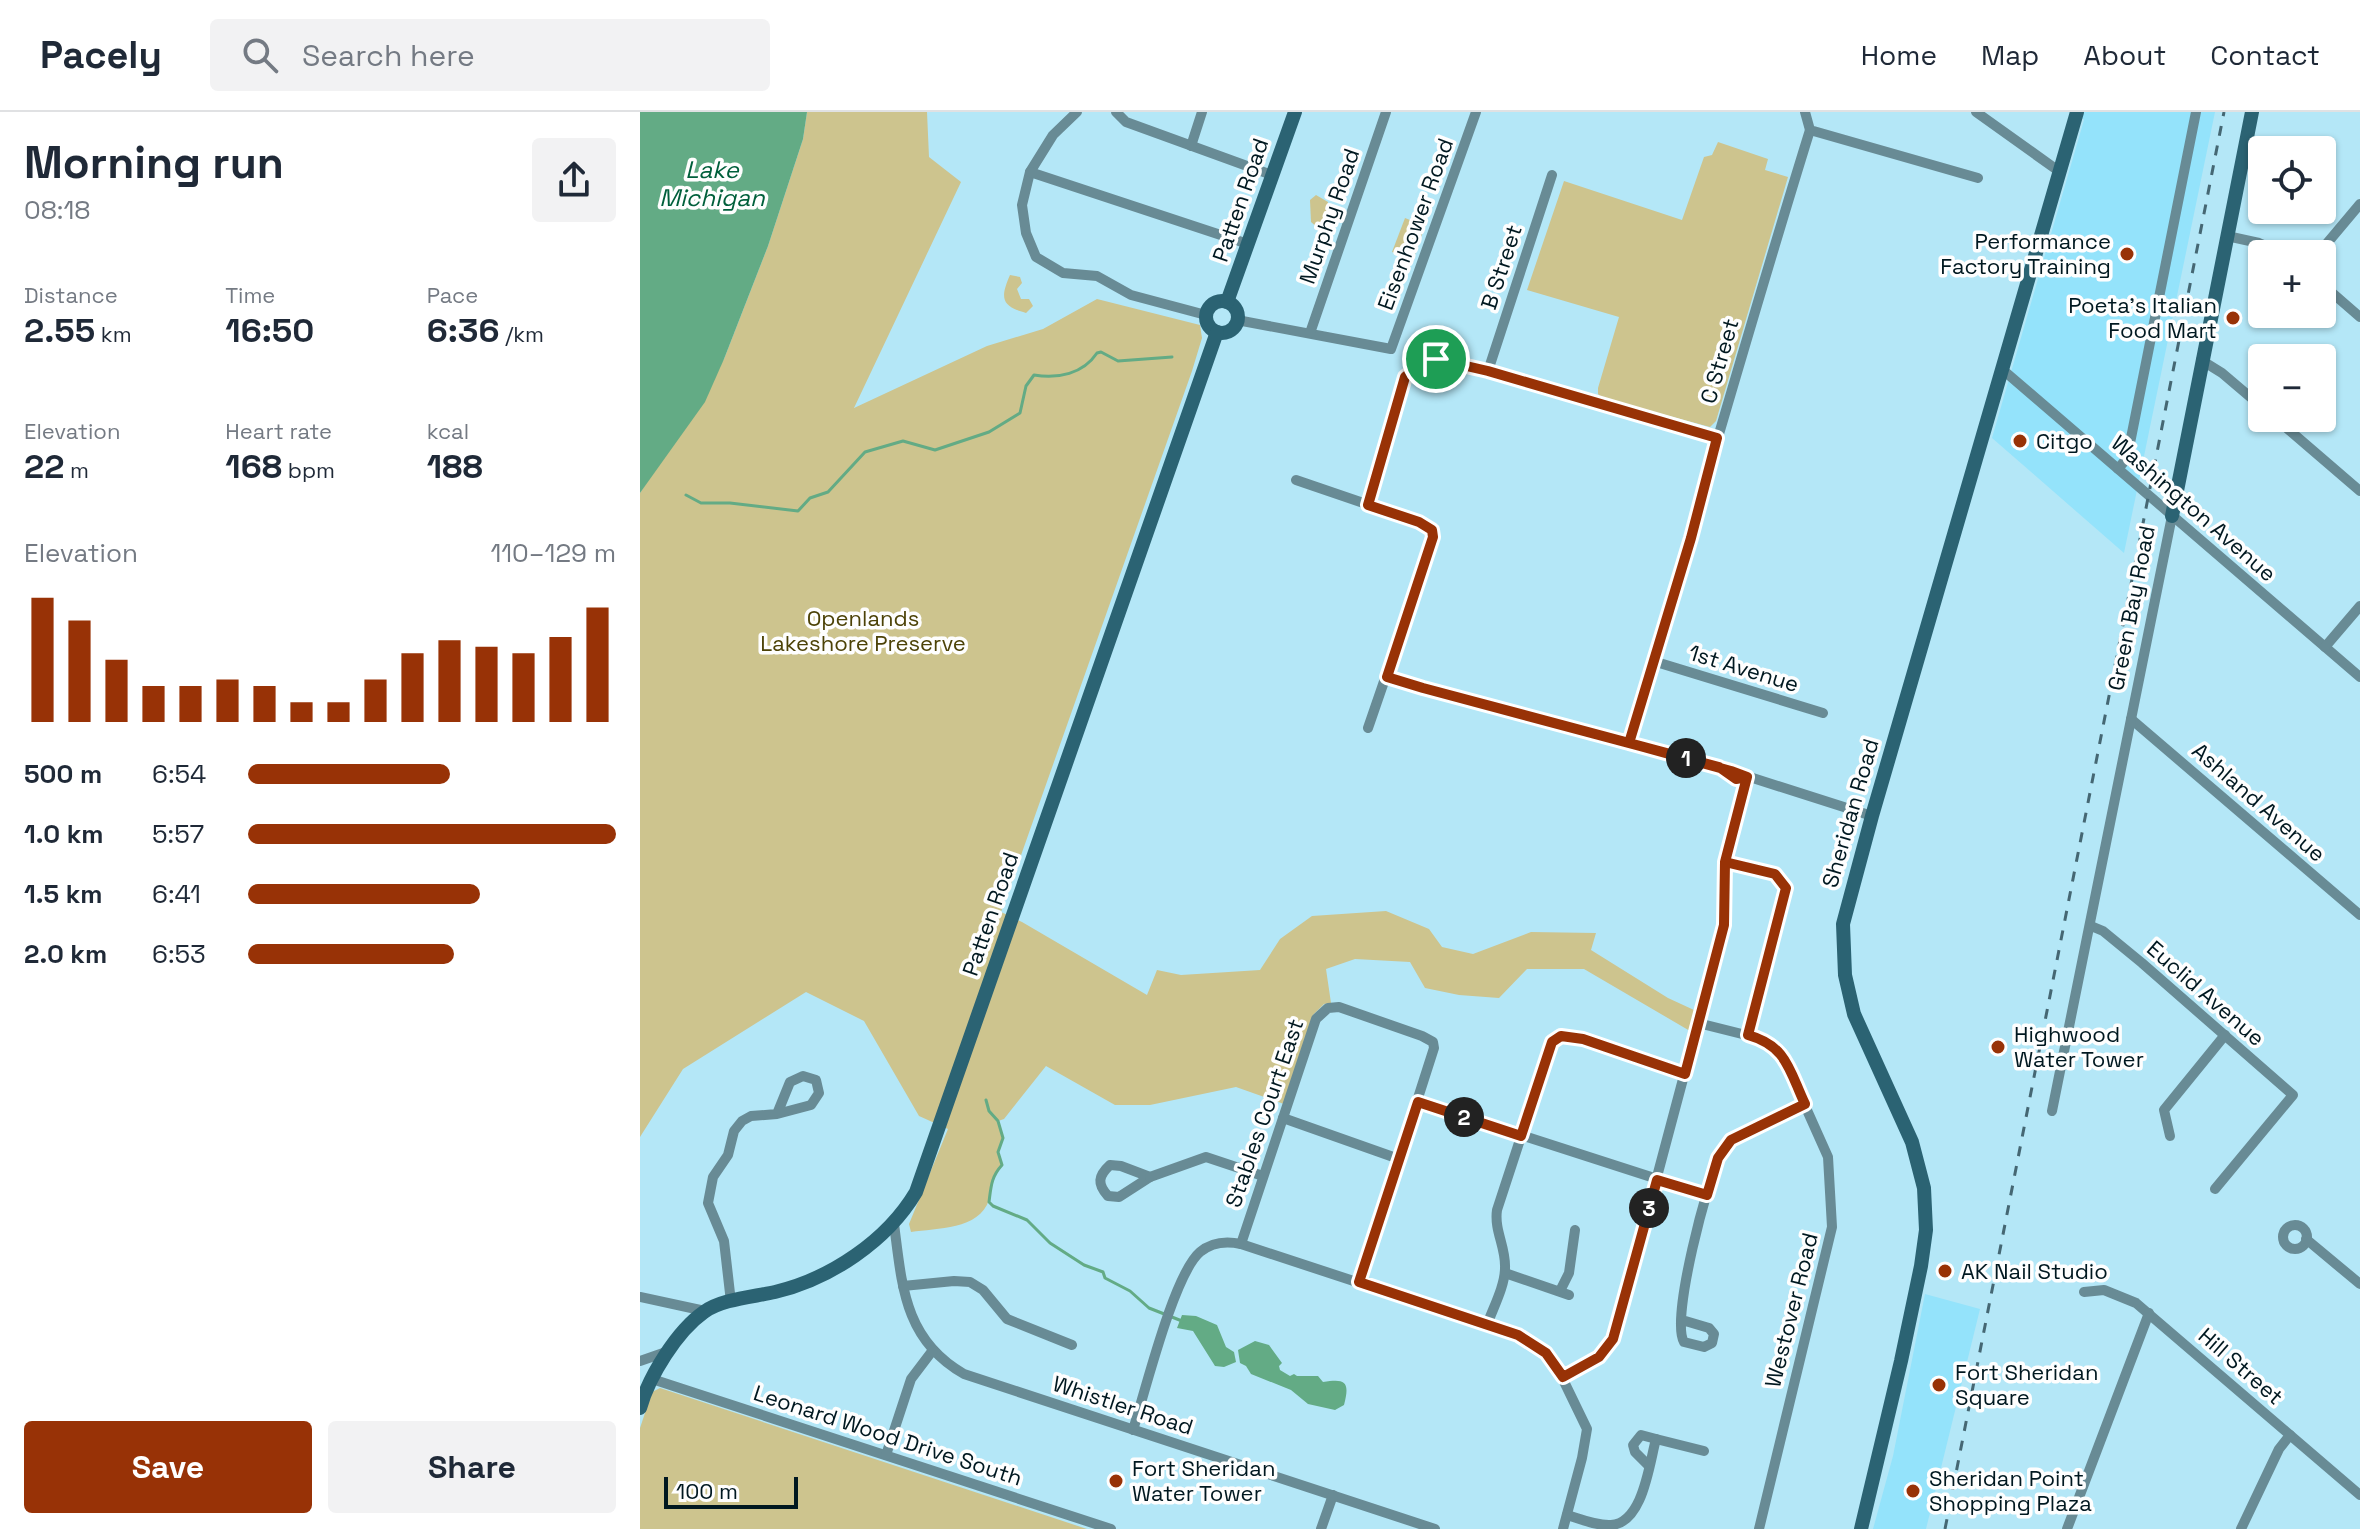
<!DOCTYPE html>
<meta charset="utf-8">
<style>
:root{--surface:#fff;--page:#f2f2f3;--text:#1f2937;--muted:#747a83;--line:#e0e1e3;--accent:#983206}
body{margin:0;font-family:"Space Grotesk",sans-serif;background:var(--page);color:var(--text);height:100vh;display:flex;flex-direction:column;font-size:30px;white-space:nowrap}
*{box-sizing:border-box;margin:0}
p{font-size:26px;color:var(--muted)}
.icon{flex:none;width:44px;height:44px;fill:none;stroke:currentColor;stroke-width:2;stroke-linecap:round;stroke-linejoin:round}
.map{position:relative;flex:1;overflow:hidden}
.details{display:flex;flex-direction:column;background:var(--surface);width:640px}
.details>*{flex:none}
.fabs{position:absolute;left:1608px;top:24px;display:grid;gap:16px}
.fabs a{display:grid;place-items:center;width:88px;height:88px;border-radius:8px;background:var(--surface);box-shadow:0 2px 6px #0004;font-size:40px}
.scale{position:absolute;left:24px;bottom:20px;width:134px;box-sizing:border-box;padding-left:8px;border:4px solid #001820;border-top:0;font-size:22px;line-height:28px;white-space:nowrap;color:#001820;-webkit-text-stroke:6px #fefefe;paint-order:stroke}
.pin{position:absolute;display:grid;place-items:center;width:68px;height:68px;color:#fff;margin:-34px;border:4px solid #fff;border-radius:50%;box-shadow:0 2px 8px #0007}
.km{position:absolute;width:40px;height:40px;margin:-20px;border-radius:50%;background:#222;color:#fff;font-size:22px;line-height:40px;text-align:center}
.round{display:grid;place-items:center;flex:none;width:84px;height:84px;border-radius:8px;background:var(--page)}
.summary{display:flex;align-items:center;justify-content:space-between;height:136px;padding:0 24px}
h1{font-size:44px;font-weight:700;line-height:60px}
.metrics{display:grid;grid-template-columns:repeat(3,1fr);gap:12px;height:136px;padding:8px 24px}
.metrics div{display:grid;align-content:center}
.metrics b{font-size:34px;font-weight:700}
.metrics small{font-size:22px;font-weight:400}
.metrics p{font-size:22px}
.chart{height:224px;padding:16px 24px}
.chart p{display:flex;justify-content:space-between}
.chart svg{width:100%;height:144px;margin-top:8px;stroke:var(--accent);stroke-width:6}
.action{display:flex;gap:16px;margin-top:auto;padding:16px 24px}
.action a{flex:1;height:92px;border-radius:8px;background:var(--accent);color:#fff;font-size:32px;font-weight:700;line-height:92px;text-align:center}
.action a+a{background:var(--page);color:var(--text)}
ul{padding:0 24px;list-style:none;font-size:26px}
li{display:grid;grid-template-columns:128px 96px 1fr;align-items:center;height:60px}
li i{height:20px;border-radius:10px;background:var(--accent)}
header{display:flex;align-items:center;gap:48px;box-sizing:border-box;height:112px;padding:0 40px;background:var(--surface);border-bottom:2px solid var(--line)}
header strong{font-size:38px}
nav{display:flex;gap:44px;margin-inline-start:auto;font-size:28px}
.search{width:560px;height:72px;background:var(--page);display:flex;align-items:center;gap:20px;box-sizing:border-box;padding:0 28px;border-radius:8px;color:var(--muted);font-size:30px}
main{display:flex;flex:1;min-height:0}
.map>svg:first-child{display:block}
</style>
<header>
<strong>Pacely</strong>
<div class="search"><svg class="icon" aria-label="search" viewBox="0 0 24 24"><circle cx="10" cy="10" r="6"/><path d="M15 15l6 6"/></svg>Search here</div>
<nav><a>Home</a><a>Map</a><a>About</a><a>Contact</a></nav>
</header>
<main>
<section class="details">
<div class="summary"><div><h1>Morning run</h1><p>08:18</p></div><a class="round"><svg class="icon" aria-label="share" viewBox="0 0 24 24"><path d="M12 15V3M7 8l5-5 5 5M5 13v7h14v-7"/></svg></a></div>
<div class="metrics">
<div><p>Distance</p><b>2.55<small> km</small></b></div>
<div><p>Time</p><b>16:50</b></div>
<div><p>Pace</p><b>6:36<small> /km</small></b></div>
</div>
<div class="metrics">
<div><p>Elevation</p><b>22<small> m</small></b></div>
<div><p>Heart rate</p><b>168<small> bpm</small></b></div>
<div><p>kcal</p><b>188</b></div>
</div>
<div class="chart"><p><span>Elevation</span>110–129 m</p>
<svg viewBox="0 0 160 44" preserveAspectRatio="none"><path d="M5 44V6M15 44V13M25 44V25M35 44V33M45 44V33M55 44V31M65 44V33M75 44V38M85 44V38M95 44V31M105 44V23M115 44V19M125 44V21M135 44V23M145 44V18M155 44V9"/></svg>
</div>
<ul>
<li><b>500 m</b>6:54<i style="width:55%"></i></li>
<li><b>1.0 km</b>5:57<i style="width:100%"></i></li>
<li><b>1.5 km</b>6:41<i style="width:63%"></i></li>
<li><b>2.0 km</b>6:53<i style="width:56%"></i></li>
</ul>
<div class="action"><a>Save</a><a>Share</a></div>
</section>
<div class="map">
<svg width="1720" height="1417" viewBox="0 0 1720 1417">
<rect width="100%" height="100%" fill="#b4e7f7"/>
<!-- built -->
<g fill="#94e3fb">
<path d="M 1435,0 L 1575,0 L 1484,441 L 1352,326 L 1444,8 Z"/>
<path d="M 1285,1182 L 1340,1197 L 1286,1417 L 1233,1417 L 1253,1344 Z"/>
</g>
<!-- green -->
<g fill="#cdc48e">
<path d="M 167,0 L 287,0 L 289,45 L 321,70 L 214,296 L 347,234 L 403,217 L 457,187 L 560,213 L 562,226 L 552,259 L 361,800 L 382,810 L 507,883 L 517,858 L 541,863 L 620,858 L 640,827 L 672,804 L 746,799 L 789,817 L 802,835 L 833,842 L 891,820 L 956,821 L 951,838 L 1028,886 L 1054,898 L 1050,919 L 944,857 L 887,857 L 859,886 L 819,883 L 785,876 L 770,850 L 715,847 L 686,857 L 691,891 L 684,892 L 673,903 L 644,992 L 596,975 L 510,993 L 475,993 L 406,954 L 364,1007 L 358,1009 L 363,1026 L 358,1040 L 362,1053 C 351,1065 354,1074 349,1088 C 339,1118 297,1116 271,1120 L 269,1112 L 308,1017 L 279,1004 L 224,909 L 166,880 L 43,957 L 0,1025 L 0,381 L 84,247 L 128,134 L 163,27 Z"/>
<path d="M 1078,30 L 1128,47 L 1125,58 L 1148,65 L 1076,309 L 1070,315 L 962,286 L 958,282 L 958,276 L 979,205 L 887,178 L 924,69 L 1042,108 L 1064,45 L 1072,43 Z"/>
<path d="M 676,83 L 688,90 L 687,110 L 678,116 L 671,110 L 670,88 Z"/>
<path d="M 765,106 L 785,114 L 773,148 L 752,140 Z"/>
<path d="M 370,163 L 380,165 L 382,171 L 377,177 L 381,187 L 389,187 L 393,194 L 386,201 C 361,194 360,186 370,163 Z"/>
<path d="M 20,1276 L 447,1417 L 0,1417 L 0,1316 L 12,1280 Z"/>
</g>
<!-- water -->
<g fill="#63ab85">
<path d="M 0,0 L 167,0 L 163,27 L 128,134 L 84,247 L 65,290 L 0,381 Z"/>
<path d="M 542,1203 L 556,1204 L 577,1213 L 586,1235 L 594,1240 L 596,1250 L 584,1255 L 575,1254 L 553,1219 L 537,1216 Z"/>
<path d="M 615,1229 L 629,1233 L 642,1251 L 639,1254 L 640,1258 L 650,1264 L 654,1262 L 657,1264 L 678,1264 L 683,1270 C 706,1266 710,1270 704,1293 L 695,1298 L 668,1292 L 651,1278 L 611,1262 L 606,1254 L 600,1251 L 598,1238 Z"/>
</g>
<g fill="none" stroke-linecap="round" stroke-linejoin="round">
<!-- stream -->
<g stroke="#63ab85" stroke-width="3">
<path d="M 46,383 L 61,391 L 90,391 L 158,399 L 170,386 L 188,380 L 225,340 L 263,329 L 295,338 L 349,320 L 380,301 L 386,274 L 394,263 C 418,267 443,262 457,241 L 461,240 L 478,249 L 532,245"/>
<path d="M 346,988 L 349,999 L 358,1009 L 363,1026 L 358,1040 L 362,1053 C 351,1065 351,1075 349,1090 L 353,1094 L 387,1108 L 410,1131 L 444,1153 L 463,1160 L 465,1166 L 490,1179 L 509,1196 L 542,1209"/>
</g>
<!-- street -->
<g stroke="#688b95" stroke-width="10">
<path d="M 437,0 L 413,23 L 390,60 L 382,93 L 386,121 L 396,145 L 423,161 L 457,164 L 491,183 L 566,203"/>
<path d="M 476,0 L 486,10 L 632,63"/>
<path d="M 1165,0 L 1170,18 L 1338,66"/>
<path d="M 1336,0 L 1420,60"/>
<path d="M 551,34 L 562,0"/>
<path d="M 390,60 L 608,132"/>
<path d="M 1587,124 L 1619,131 L 1645,142"/>
<path d="M 1678,142 L 1720,92"/>
<path d="M 1682,172 L 1720,205"/>
<path d="M 597,208 L 751,237 L 836,0"/>
<path d="M 670,221 L 746,0"/>
<path d="M 1561,248 L 1582,261 L 1622,295"/>
<path d="M 1363,258 L 1720,565"/>
<path d="M 848,259 L 912,63"/>
<path d="M 1635,306 L 1720,379"/>
<path d="M 1478,357 L 1487,346 L 1556,0"/>
<path d="M 656,368 L 779,410 L 792,418 L 790,436 L 728,616"/>
<path d="M 728,393 L 765,265 L 790,245 L 848,259 L 1077,326"/>
<path d="M 1685,535 L 1720,494"/>
<path d="M 1013,549 L 1183,601"/>
<path d="M 747,565 L 1091,659 L 1232,704"/>
<path d="M 1491,607 L 1720,803"/>
<path d="M 989,631 C 1049,426 1107,221 1170,18"/>
<path d="M 1085,750 L 1135,762 L 1146,776 L 1108,923"/>
<path d="M 1451,814 L 1463,819 L 1502,851 L 1653,983 L 1575,1077"/>
<path d="M 1058,911 L 1126,928 L 1141,940 L 1188,1045 L 1192,1115 L 1119,1417"/>
<path d="M 778,990 L 1067,1083"/>
<path d="M 1412,999 L 1532,404"/>
<path d="M 643,1006 L 759,1047"/>
<path d="M 1530,1024 L 1524,998 L 1585,923"/>
<path d="M 470,1053 L 481,1054 L 510,1065 L 479,1085 L 468,1084 C 457,1072 458,1064 470,1053 Z"/>
<path d="M 510,1065 L 566,1045 L 623,1064"/>
<path d="M 254,1112 C 262,1173 264,1228 324,1262 L 795,1417"/>
<circle cx="1655" cy="1125" r="12"/>
<path d="M 1666,1127 L 1720,1172"/>
<path d="M 601,1132 L 676,907 L 688,896 L 699,895 L 782,924 L 793,930 L 794,936 L 719,1170"/>
<path d="M 865,1161 L 929,1183"/>
<path d="M 263,1174 L 314,1169 L 330,1170 L 343,1178 L 367,1207 L 432,1233"/>
<path d="M 920,1179 L 929,1161 L 935,1118"/>
<path d="M 1444,1180 L 1464,1178 L 1496,1191 L 1720,1383"/>
<path d="M 0,1185 L 65,1199"/>
<path d="M 91,1190 L 84,1129 L 68,1091 L 73,1065 L 88,1043 L 94,1019 L 102,1009 L 111,1004 L 137,1002 L 171,993 L 179,981 L 176,968 L 163,964 L 150,970 L 137,1002"/>
<path d="M 1042,1208 L 1069,1216 L 1074,1222 L 1072,1231 L 1064,1235 L 1044,1230 C 1030,1208 1068,1067 1081,1039 L 1091,1028 L 1165,992"/>
<path d="M 847,1213 C 853,1196 865,1174 865,1156 C 866,1135 854,1119 857,1098 L 912,930 L 921,924 L 930,924 L 1045,962"/>
<path d="M 0,1249 L 26,1240"/>
<path d="M 923,1265 C 949,1251 966,1245 977,1215 L 1084,813 L 1085,750 L 1107,665"/>
<path d="M 12,1267 L 471,1417"/>
<path d="M 493,1318 C 505,1280 534,1162 560,1140 C 572,1130 587,1129 601,1132 L 878,1223 L 895,1232 L 916,1253 L 947,1317 L 942,1346 L 923,1417"/>
<path d="M 246,1343 L 271,1267 L 293,1238"/>
<path d="M 1009,1354 L 995,1340 L 993,1333 L 1001,1323 L 1016,1327"/>
<path d="M 927,1403 C 940,1407 957,1414 971,1413 C 1003,1411 1009,1353 1016,1327 L 1064,1339"/>
<path d="M 681,1417 L 693,1383"/>
<path d="M 1427,1417 L 1509,1201"/>
<path d="M 1601,1417 L 1639,1337 L 1650,1323"/>
</g>
<!-- secondary -->
<g stroke="#2b6373" stroke-width="14">
<circle cx="582" cy="205" r="16"/>
<path d="M 587,190 L 655,0"/>
<path d="M 1532,404 L 1612,0"/>
<path d="M 0,1296 C 9,1264 37,1219 64,1200 C 82,1187 113,1185 135,1180 C 190,1167 247,1129 276,1080 L 577,220"/>
<path d="M 1221,1417 L 1261,1249 L 1281,1154 L 1286,1118 L 1284,1076 L 1272,1030 L 1214,902 L 1205,863 L 1203,812 L 1232,704 L 1437,0"/>
</g>
<!-- rail -->
<path stroke="#456773" stroke-width="3" stroke-dasharray="10 10" stroke-linecap="butt" d="M 1305,1417 L 1584,0"/>
</g>
<g fill="none" stroke-linecap="round" stroke-linejoin="round">
<defs>
<path id="route" d="M 796,247 L 848,259 L 1077,326 L 1051,426 L 989,631 L 1091,659 L 1107,665 L 1085,750 L 1084,813 L 1045,962 L 943,927 L 921,924 L 912,930 L 881,1024 L 778,990 L 719,1170 L 878,1223 L 906,1241 L 923,1265 L 959,1245 L 973,1227 L 1017,1068 L 1067,1083 L 1078,1046 L 1091,1028 L 1165,992 C 1149,958 1147,934 1108,923 L 1146,776 L 1135,762 L 1085,750 L 1107,665 L 1096,667 L 1079,655 L 783,576 L 747,565 L 793,425 L 792,418 L 779,410 L 728,393 L 765,265 L 790,245 L 796,247"/>
</defs>
<!-- route casing -->
<use href="#route" stroke="#fff" stroke-width="16"/>
<!-- route -->
<use href="#route" stroke="#983206" stroke-width="10"/>
</g>
<!-- markers -->
<g fill="#983206" stroke="#fefefe" stroke-width="3">
<circle cx="1487" cy="142" r="8"/>
<circle cx="1593" cy="206" r="8"/>
<circle cx="1380" cy="329" r="8"/>
<circle cx="1358" cy="935" r="8"/>
<circle cx="1305" cy="1159" r="8"/>
<circle cx="1299" cy="1273" r="8"/>
<circle cx="476" cy="1369" r="8"/>
<circle cx="1273" cy="1379" r="8"/>
</g>
<g text-anchor="middle" stroke-width="7" stroke-linejoin="round" paint-order="stroke">
<!-- street labels -->
<g font-size="22" fill="#001820" stroke="#fefefe">
<text transform="translate(600 88) rotate(-71)" y="8">Patten Road</text>
<text transform="translate(689 104) rotate(-71)" y="8">Murphy Road</text>
<text transform="translate(775 112) rotate(-70)" y="8">Eisenhower Road</text>
<text transform="translate(861 155) rotate(-72)" y="8">B Street</text>
<text transform="translate(1079 249) rotate(-74)" y="8">C Street</text>
<text transform="translate(1554 396) rotate(41)" y="8">Washington Avenue</text>
<text transform="translate(1491 496) rotate(-79)" y="8">Green Bay Road</text>
<text transform="translate(1104 556) rotate(17)" y="8">1st Avenue</text>
<text transform="translate(1619 690) rotate(41)" y="8">Ashland Avenue</text>
<text transform="translate(1210 701) rotate(-74)" y="8">Sheridan Road</text>
<text transform="translate(350 802) rotate(-71)" y="8">Patten Road</text>
<text transform="translate(1566 881) rotate(41)" y="8">Euclid Avenue</text>
<text transform="translate(624 1001) rotate(-71)" y="8">Stables Court East</text>
<text transform="translate(1151 1198) rotate(-76)" y="8">Westover Road</text>
<text transform="translate(1601 1254) rotate(41)" y="8">Hill Street</text>
<text transform="translate(483 1293) rotate(18)" y="8">Whistler Road</text>
<text transform="translate(248 1323) rotate(18)" y="8">Leonard Wood Drive South</text>
</g>
<!-- poi labels -->
<g font-size="22" fill="#001820" stroke="#fefefe" text-anchor="start">
<text x="1471" y="137" text-anchor="end">Performance<tspan x="1471" dy="25">Factory Training</tspan></text>
<text x="1577" y="201" text-anchor="end">Poeta's Italian<tspan x="1577" dy="25">Food Mart</tspan></text>
<text x="1396" y="337">Citgo</text>
<text x="1374" y="930">Highwood<tspan x="1374" dy="25">Water Tower</tspan></text>
<text x="1321" y="1167">AK Nail Studio</text>
<text x="1315" y="1268">Fort Sheridan<tspan x="1315" dy="25">Square</tspan></text>
<text x="492" y="1364">Fort Sheridan<tspan x="492" dy="25">Water Tower</tspan></text>
<text x="1289" y="1374">Sheridan Point<tspan x="1289" dy="25">Shopping Plaza</tspan></text>
</g>
<!-- park labels -->
<g font-size="22" fill="#4c4207" stroke="#fefefe">
<text x="223" y="514">Openlands<tspan x="223" dy="25">Lakeshore Preserve</tspan></text>
</g>
<!-- water labels -->
<g font-size="24" font-style="italic" fill="#005f3b" stroke="#fefefe">
<text x="72" y="66">Lake<tspan x="72" dy="28">Michigan</tspan></text>
</g>
</g>
</svg>
<div class="fabs">
<a><svg class="icon" aria-label="locate" viewBox="0 0 24 24"><circle cx="12" cy="12" r="6"/><path d="M12 2v4M12 18v4M2 12h4M18 12h4"/></svg></a>
<a>+</a>
<a>−</a>
</div>
<div class="scale">100 m</div>
<div class="pin" style="left:796px;top:247px;background:#1e9e55"><svg class="icon" aria-label="arrive" viewBox="0 0 24 24"><path d="M6 21V4h12l-3 4 3 4H6"/></svg></div>
<b class="km" style="left:1046px;top:646px">1</b>
<b class="km" style="left:824px;top:1005px">2</b>
<b class="km" style="left:1009px;top:1096px">3</b>
</div>
</main>
